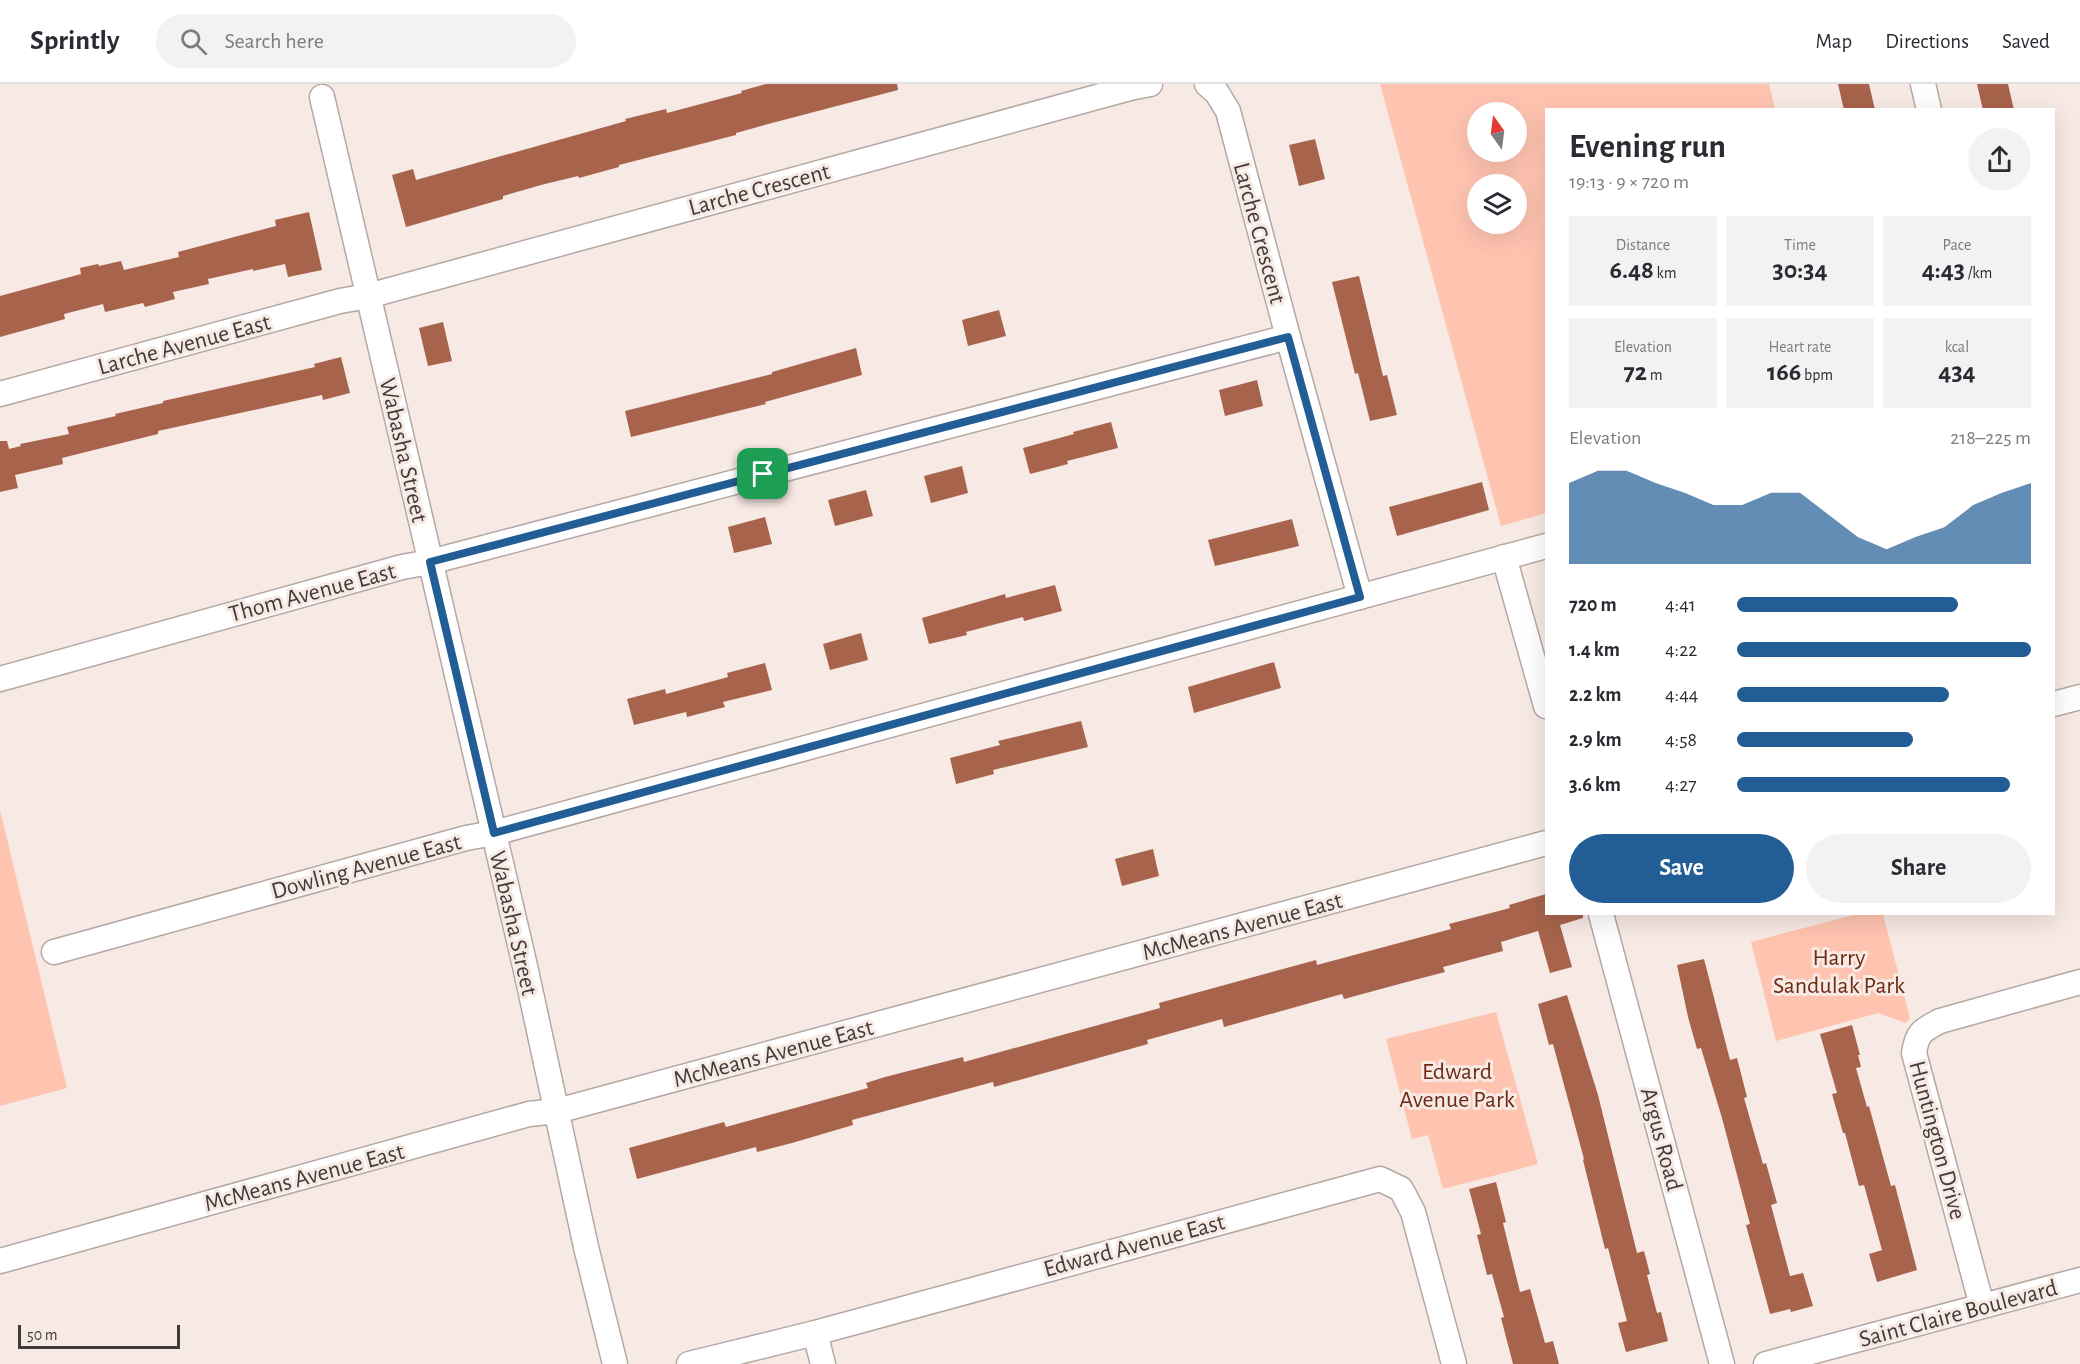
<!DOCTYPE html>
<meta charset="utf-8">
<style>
:root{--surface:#fff;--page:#f2f2f3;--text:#2b2b33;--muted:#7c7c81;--line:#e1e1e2;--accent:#225e95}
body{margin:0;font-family:"Alegreya Sans",sans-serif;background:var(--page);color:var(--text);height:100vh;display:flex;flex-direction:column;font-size:22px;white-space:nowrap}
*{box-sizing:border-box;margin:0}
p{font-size:20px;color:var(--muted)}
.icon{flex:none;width:33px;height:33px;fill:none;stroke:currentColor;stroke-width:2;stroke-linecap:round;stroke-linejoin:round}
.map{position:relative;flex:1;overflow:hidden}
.sheet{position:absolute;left:1545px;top:24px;width:510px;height:807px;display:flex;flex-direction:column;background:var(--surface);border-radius:0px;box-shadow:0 6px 24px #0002}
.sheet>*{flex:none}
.needle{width:39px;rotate:346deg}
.tools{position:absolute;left:1467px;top:18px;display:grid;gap:12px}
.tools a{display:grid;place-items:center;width:60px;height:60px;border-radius:50%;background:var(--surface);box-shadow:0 6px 24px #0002;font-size:30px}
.scale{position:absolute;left:18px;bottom:15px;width:162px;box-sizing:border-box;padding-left:6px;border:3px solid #413b39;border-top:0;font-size:16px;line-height:21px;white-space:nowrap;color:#413b39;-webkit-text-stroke:4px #f7e9e4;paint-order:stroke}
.pin{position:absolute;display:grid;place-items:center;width:51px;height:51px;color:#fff;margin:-26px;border-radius:12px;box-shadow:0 3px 9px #0006}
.round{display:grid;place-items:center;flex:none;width:63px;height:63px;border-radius:32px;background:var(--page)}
.headline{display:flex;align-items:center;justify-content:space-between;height:102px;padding:0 24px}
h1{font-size:33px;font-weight:600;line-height:45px}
.stats{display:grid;grid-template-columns:repeat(3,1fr);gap:9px;height:102px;padding:6px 24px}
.stats div{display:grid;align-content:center;border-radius:0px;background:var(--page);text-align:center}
.stats b{font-size:26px;font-weight:600}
.stats small{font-size:16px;font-weight:400}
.stats p{font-size:16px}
.chart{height:168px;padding:12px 24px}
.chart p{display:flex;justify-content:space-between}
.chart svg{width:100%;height:108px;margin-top:6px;fill:var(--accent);opacity:.7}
.button{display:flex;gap:12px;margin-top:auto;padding:12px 24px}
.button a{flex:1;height:69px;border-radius:36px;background:var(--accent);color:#fff;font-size:24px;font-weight:600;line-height:69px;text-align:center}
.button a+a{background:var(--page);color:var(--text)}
ul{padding:0 24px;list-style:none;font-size:20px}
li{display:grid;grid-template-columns:96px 72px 1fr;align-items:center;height:45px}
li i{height:15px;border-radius:8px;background:var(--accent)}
header{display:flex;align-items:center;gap:36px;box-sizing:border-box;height:84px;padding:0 30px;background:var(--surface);border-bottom:2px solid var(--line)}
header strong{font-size:28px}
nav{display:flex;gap:33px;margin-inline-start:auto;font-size:21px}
.search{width:420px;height:54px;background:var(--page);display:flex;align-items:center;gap:15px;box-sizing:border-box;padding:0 21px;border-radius:33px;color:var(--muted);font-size:22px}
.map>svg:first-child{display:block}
</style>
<header>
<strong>Sprintly</strong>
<div class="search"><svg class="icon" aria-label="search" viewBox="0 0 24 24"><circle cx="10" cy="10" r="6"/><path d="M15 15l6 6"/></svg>Search here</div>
<nav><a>Map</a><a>Directions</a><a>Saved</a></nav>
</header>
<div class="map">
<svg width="2080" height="1280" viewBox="0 0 2080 1280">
<rect width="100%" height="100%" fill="#f7e9e4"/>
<!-- green -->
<g fill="#ffc4b0" fill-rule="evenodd">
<path d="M 1380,0 L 1769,0 L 1775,25 L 1546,26 L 1546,429 L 1501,442 ZM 1478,28 L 1516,28 L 1516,68 L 1478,68 ZM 1478,100 L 1516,100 L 1516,140 L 1478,140 Z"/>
<path d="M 0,726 L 67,1004 L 0,1022 Z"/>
<path d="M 1857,830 L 1883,830 L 1910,934 L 1906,939 L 1878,929 L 1776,957 L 1751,858 Z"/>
<path d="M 1496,928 L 1538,1080 L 1443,1105 L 1428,1051 L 1412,1055 L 1386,955 Z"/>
</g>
<!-- building -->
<g fill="#a7634c">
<path d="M 766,0 L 897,0 L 898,6 L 772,39 L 736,49 L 736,51 L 619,81 L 619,83 L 579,94 L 578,92 L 541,101 L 503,112 L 503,115 L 406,143 L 392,91 L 413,85 L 416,96 L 626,37 L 625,35 L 666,25 L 667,29 L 742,9 L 741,7 Z"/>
<path d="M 1838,0 L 1869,0 L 1875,26 L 1844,26 Z"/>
<path d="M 1977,0 L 2008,0 L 2014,26 L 1983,26 Z"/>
<path d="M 1315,55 L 1325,95 L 1299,102 L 1289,61 Z"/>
<path d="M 309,128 L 322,186 L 288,193 L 285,180 L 253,187 L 253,185 L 208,195 L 209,200 L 173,208 L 175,215 L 145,223 L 143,219 L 105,228 L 103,220 L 64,230 L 65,235 L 0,253 L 0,212 L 81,190 L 80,184 L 98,180 L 99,182 L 121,177 L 124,186 L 179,173 L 178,168 L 276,142 L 275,136 Z"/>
<path d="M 1359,192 L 1383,292 L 1387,291 L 1397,331 L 1370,337 L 1358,289 L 1355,290 L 1332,198 Z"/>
<path d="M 999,226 L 1006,252 L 968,262 L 962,236 Z"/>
<path d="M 443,238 L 452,277 L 428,282 L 419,244 Z"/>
<path d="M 856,264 L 862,291 L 765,318 L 766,320 L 631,353 L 625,327 L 772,290 L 772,288 Z"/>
<path d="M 341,273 L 350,309 L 323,316 L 322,311 L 158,347 L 158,350 L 62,374 L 63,380 L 15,391 L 18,404 L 0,408 L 0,357 L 7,357 L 9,365 L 21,362 L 20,360 L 69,350 L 67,343 L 116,332 L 115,330 L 163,319 L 163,317 L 315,283 L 314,280 Z"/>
<path d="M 1257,296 L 1263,322 L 1225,332 L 1219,306 Z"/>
<path d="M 1111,338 L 1118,364 L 1067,377 L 1068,380 L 1030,390 L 1023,364 L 1074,350 L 1073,348 Z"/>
<path d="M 962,382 L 968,409 L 931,419 L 924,392 Z"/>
<path d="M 1482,398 L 1489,426 L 1397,452 L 1389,423 Z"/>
<path d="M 866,406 L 873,432 L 835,442 L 828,416 Z"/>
<path d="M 765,433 L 772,460 L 734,469 L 728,443 Z"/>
<path d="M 1292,435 L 1299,462 L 1215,482 L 1208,456 Z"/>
<path d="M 1055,501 L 1062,527 L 1024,537 L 1023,533 L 966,548 L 967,551 L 929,560 L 922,534 L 1005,510 L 1006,514 Z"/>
<path d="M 861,549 L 868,576 L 830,586 L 823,560 Z"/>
<path d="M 1274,578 L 1281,604 L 1194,629 L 1188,603 Z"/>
<path d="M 765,579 L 772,606 L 723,618 L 725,623 L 687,633 L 686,628 L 634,641 L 627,615 L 665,605 L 666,610 L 728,593 L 727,589 Z"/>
<path d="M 1081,637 L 1088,663 L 993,686 L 994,690 L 956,700 L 950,674 L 1000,661 L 998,657 Z"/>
<path d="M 1153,765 L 1159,792 L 1122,802 L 1115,775 Z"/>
<path d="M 1546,810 L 1546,830 L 1583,830 L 1583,834 L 1560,841 L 1572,883 L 1550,889 L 1538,847 L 1501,858 L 1503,867 L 1443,883 L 1445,888 L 1403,899 L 1344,915 L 1342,910 L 1224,943 L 1222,935 L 1147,956 L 1148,960 L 1091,976 L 994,1003 L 993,998 L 852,1036 L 853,1041 L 792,1059 L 757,1068 L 756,1063 L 637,1095 L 629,1064 L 724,1038 L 726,1043 L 868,1004 L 866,999 L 885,993 L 963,973 L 964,978 L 1160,924 L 1159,919 L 1316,876 L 1317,881 L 1451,845 L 1449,840 L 1510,824 L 1509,821 Z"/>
<path d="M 1704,875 L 1730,976 L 1737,974 L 1747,1013 L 1744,1014 L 1763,1080 L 1766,1079 L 1777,1119 L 1771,1121 L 1790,1192 L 1803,1189 L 1813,1222 L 1791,1228 L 1790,1225 L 1770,1230 L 1746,1141 L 1750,1140 L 1722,1034 L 1701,964 L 1697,965 L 1688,933 L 1677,881 Z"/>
<path d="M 1567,911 L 1598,1011 L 1637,1169 L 1644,1167 L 1650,1190 L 1647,1191 L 1657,1229 L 1661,1228 L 1668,1257 L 1626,1268 L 1618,1239 L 1627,1237 L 1608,1164 L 1605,1165 L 1583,1076 L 1584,1075 L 1553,960 L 1549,961 L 1538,920 Z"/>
<path d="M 1852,941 L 1860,971 L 1858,971 L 1861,983 L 1856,984 L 1867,1023 L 1869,1022 L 1891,1102 L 1895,1101 L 1917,1186 L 1877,1198 L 1869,1170 L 1882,1166 L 1864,1101 L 1859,1102 L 1845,1049 L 1843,1049 L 1832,1010 L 1837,1009 L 1820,950 Z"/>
<path d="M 1496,1098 L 1506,1138 L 1503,1139 L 1520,1208 L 1530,1205 L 1545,1259 L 1553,1257 L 1559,1280 L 1513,1280 L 1501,1234 L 1504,1233 L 1492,1190 L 1487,1191 L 1477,1151 L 1481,1150 L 1469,1105 Z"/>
</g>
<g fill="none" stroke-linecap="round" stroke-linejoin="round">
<defs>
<g id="minor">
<path d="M 1207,0 L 1217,9 L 1228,27 L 1288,253 L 1360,513"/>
<path d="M 1923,0 L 1929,26"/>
<path d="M 322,13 L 525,882 L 586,1163 L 615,1280"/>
<path d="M 0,310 L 340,217 L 368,212 L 1130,4 L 1150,0"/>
<path d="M 1504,473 L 1546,622"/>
<path d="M 0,595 L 402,483 L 430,478 L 1288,253"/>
<path d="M 2054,620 L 2080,613"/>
<path d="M 1601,830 L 1722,1280"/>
<path d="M 54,868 L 466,754 L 494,749 L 1546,462"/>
<path d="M 0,1177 L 529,1030 L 557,1027 L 1546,759"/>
<path d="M 1982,1222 L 1914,969 C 1917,948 1923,946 1940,937 L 2080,898"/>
<path d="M 815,1249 L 823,1280"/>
<path d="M 689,1280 L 815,1249 L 1380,1095 L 1401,1105 L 1413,1128 L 1454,1280"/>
<path d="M 1766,1280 L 2080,1196"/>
</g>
</defs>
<!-- minor casing -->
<use href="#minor" stroke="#b5a8a4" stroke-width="27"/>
<!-- minor -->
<use href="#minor" stroke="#fff" stroke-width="24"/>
</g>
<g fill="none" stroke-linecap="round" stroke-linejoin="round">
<defs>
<path id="route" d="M 1288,253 L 1360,513 L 494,749 L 430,478 Z"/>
</defs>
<!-- route casing -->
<use href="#route" stroke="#fff" stroke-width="12"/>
<!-- route -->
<use href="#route" stroke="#225e95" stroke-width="8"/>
</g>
<g text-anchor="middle" stroke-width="6" stroke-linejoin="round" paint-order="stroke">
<!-- street labels -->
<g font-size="24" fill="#413b39" stroke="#f7e9e4">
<text transform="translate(759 105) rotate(-15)" y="8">Larche Crescent</text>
<text transform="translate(1260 149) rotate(75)" y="8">Larche Crescent</text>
<text transform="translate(184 260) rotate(-15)" y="8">Larche Avenue East</text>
<text transform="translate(404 366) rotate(77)" y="8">Wabasha Street</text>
<text transform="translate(312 508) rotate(-15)" y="8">Thom Avenue East</text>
<text transform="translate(366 782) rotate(-15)" y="8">Dowling Avenue East</text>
<text transform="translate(514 839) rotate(77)" y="8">Wabasha Street</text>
<text transform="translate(1242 842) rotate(-15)" y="8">McMeans Avenue East</text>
<text transform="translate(773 969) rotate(-15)" y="8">McMeans Avenue East</text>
<text transform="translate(1662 1055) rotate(75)" y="8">Argus Road</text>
<text transform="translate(1938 1056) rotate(75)" y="8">Huntington Drive</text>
<text transform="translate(304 1093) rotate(-15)" y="8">McMeans Avenue East</text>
<text transform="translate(1134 1161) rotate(-15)" y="8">Edward Avenue East</text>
<text transform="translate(1958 1229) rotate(-15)" y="8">Saint Claire Boulevard</text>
</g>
<!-- park labels -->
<g font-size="24" fill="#6c2b13" stroke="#f7e9e4">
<text x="1839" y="881">Harry<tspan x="1839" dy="28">Sandulak Park</tspan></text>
<text x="1457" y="995">Edward<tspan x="1457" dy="28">Avenue Park</tspan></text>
</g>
</g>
</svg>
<div class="tools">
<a><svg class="needle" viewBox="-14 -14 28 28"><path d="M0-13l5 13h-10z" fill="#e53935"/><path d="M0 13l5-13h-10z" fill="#7c7c81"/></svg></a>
<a><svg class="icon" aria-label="layers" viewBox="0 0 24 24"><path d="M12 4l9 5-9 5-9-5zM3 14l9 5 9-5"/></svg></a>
</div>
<div class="scale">50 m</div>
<div class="pin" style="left:763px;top:390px;background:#1e9e55"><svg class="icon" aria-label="arrive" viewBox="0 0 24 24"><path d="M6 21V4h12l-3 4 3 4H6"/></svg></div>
<section class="sheet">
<div class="headline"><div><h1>Evening run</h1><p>19:13 · 9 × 720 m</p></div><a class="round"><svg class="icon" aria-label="share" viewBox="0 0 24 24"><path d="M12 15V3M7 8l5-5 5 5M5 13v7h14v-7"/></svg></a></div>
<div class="stats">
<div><p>Distance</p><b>6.48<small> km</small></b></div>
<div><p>Time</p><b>30:34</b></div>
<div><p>Pace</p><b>4:43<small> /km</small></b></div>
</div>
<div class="stats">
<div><p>Elevation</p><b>72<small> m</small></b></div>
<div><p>Heart rate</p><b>166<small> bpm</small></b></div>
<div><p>kcal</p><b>434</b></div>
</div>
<div class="chart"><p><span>Elevation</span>218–225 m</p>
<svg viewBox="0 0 160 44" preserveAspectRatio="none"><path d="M0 44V11L10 6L20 6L30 11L40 15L50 20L60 20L70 15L80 15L90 24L100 33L110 38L120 33L130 29L140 20L150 15L160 11V44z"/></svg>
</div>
<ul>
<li><b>720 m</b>4:41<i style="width:75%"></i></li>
<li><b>1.4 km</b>4:22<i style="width:100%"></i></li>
<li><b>2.2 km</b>4:44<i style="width:72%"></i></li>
<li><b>2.9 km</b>4:58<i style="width:60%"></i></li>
<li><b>3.6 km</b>4:27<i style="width:93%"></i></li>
</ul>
<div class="button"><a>Save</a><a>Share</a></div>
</section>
</div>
